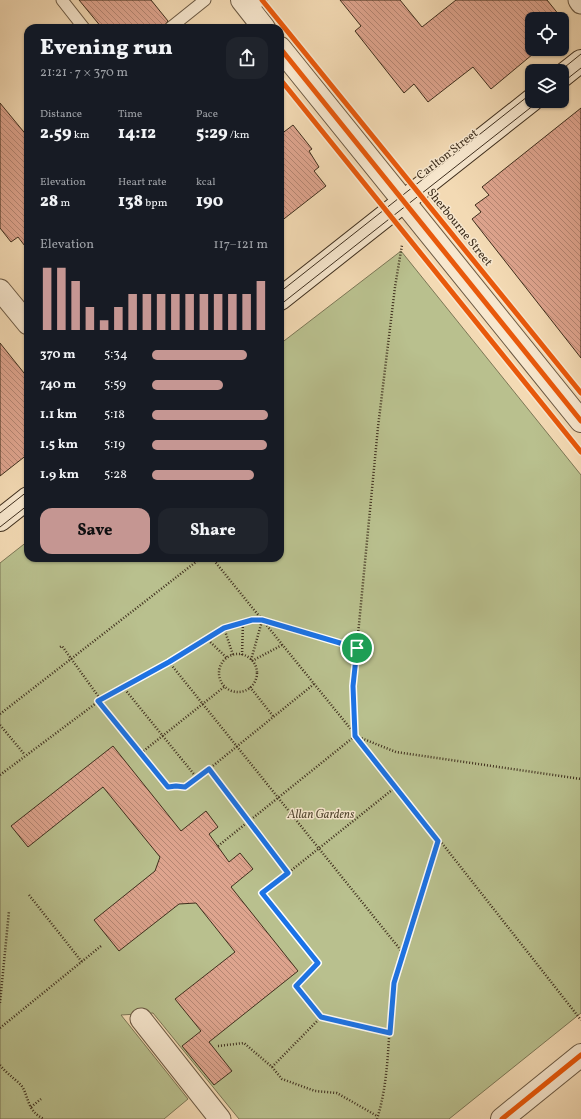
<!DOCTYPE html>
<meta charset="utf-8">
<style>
:root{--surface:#171b24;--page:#20242c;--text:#f1f3f6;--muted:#9ea1a6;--accent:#c59692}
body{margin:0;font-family:Vollkorn,serif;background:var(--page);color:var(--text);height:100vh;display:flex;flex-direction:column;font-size:15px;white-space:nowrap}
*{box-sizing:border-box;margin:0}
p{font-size:13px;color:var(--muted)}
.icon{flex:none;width:22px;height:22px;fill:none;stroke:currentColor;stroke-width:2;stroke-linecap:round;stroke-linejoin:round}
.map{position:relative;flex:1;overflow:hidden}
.drawer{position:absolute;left:24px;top:24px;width:260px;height:538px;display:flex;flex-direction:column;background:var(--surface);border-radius:12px;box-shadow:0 1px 3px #0004}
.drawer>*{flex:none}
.buttons{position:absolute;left:525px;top:12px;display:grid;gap:8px}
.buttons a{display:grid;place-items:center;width:44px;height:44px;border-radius:8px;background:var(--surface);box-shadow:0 1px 3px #0004;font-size:20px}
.pin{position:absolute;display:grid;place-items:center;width:34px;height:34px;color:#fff;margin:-17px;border:2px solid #fff;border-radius:50%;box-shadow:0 1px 4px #0007}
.round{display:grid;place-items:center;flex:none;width:42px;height:42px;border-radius:12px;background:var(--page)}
.headline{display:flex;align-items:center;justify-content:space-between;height:68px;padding:0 16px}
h1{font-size:22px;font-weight:800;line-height:30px}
.figures{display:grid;grid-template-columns:repeat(3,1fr);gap:6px;height:68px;padding:4px 16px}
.figures div{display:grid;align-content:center}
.figures b{font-size:17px;font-weight:800}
.figures small{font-size:11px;font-weight:400}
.figures p{font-size:11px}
.chart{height:112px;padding:8px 16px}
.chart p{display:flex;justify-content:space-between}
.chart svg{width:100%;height:72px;margin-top:4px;stroke:var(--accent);stroke-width:6}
.action{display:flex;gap:8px;margin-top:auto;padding:8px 16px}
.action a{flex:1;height:46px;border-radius:12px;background:var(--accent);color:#111;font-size:16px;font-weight:800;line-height:46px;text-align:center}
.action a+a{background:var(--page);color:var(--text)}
ul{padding:0 16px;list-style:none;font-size:13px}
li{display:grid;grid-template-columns:64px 48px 1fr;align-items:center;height:30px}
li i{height:10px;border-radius:5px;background:var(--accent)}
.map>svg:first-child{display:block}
</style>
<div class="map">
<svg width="581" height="1119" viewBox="0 0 581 1119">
<defs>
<pattern id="building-back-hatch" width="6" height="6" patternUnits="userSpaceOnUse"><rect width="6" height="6" fill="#dea48e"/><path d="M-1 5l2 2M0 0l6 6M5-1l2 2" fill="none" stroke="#b58673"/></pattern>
</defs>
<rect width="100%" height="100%" fill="#f3dab4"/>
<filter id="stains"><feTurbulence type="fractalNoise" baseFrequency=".005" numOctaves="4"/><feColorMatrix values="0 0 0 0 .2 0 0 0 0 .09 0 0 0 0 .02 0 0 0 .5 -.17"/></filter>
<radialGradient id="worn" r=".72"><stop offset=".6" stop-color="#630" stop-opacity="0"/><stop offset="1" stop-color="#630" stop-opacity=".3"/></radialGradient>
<!-- green -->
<path fill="#b9c08e" stroke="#7c7756" d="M 401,251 L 581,475 L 581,1013 L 449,1119 L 239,1119 L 153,1013 L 121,1015 L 188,1099 L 164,1119 L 0,1119 L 0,563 L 28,541 L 28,558 L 280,558 L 280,344 Z"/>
<!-- building -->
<g fill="url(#building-back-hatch)" stroke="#3e2e1d">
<path d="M 79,0 L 151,0 L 168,21 L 163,28 L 102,28 Z"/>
<path d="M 340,0 L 400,0 L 422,27 L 456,0 L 547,0 L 568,26 L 562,31 L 562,19 L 532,19 L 532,49 L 539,49 L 491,89 L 473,67 L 428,102 L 414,84 L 404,93 L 355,31 L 361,26 Z"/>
<path d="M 0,103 L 28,137 L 28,250 L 18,237 L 11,242 L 0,228 Z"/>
<path d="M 581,108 L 581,358 L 472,219 L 481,212 L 475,205 L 489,195 L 482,187 Z"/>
<path d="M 293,125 L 312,149 L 309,151 L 319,167 L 314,171 L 326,186 L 280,222 L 280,135 Z"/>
<path d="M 0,343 L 28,378 L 28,454 L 0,476 Z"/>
<path d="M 113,746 L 181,831 L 206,811 L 218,827 L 209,834 L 229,862 L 240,853 L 253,869 L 231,887 L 298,971 L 209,1042 L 232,1071 L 214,1085 L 182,1046 L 201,1031 L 175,999 L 235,952 L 196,903 L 179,904 L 119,951 L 94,920 L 155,871 L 160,857 L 103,787 L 28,847 L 11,826 Z"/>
</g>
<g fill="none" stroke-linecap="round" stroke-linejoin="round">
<defs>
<g id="service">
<path d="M 62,0 L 84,28"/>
<path d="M 249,9 L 261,0"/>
<path d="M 170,28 L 205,0"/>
</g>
<g id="minor">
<path d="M 579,0 L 581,3"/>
<path d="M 0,290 L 28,324"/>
<path d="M 141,1019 L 220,1119"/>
</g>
<g id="tertiary">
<path d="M 242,0 L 264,28"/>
<path d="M 280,48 L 581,421"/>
<path d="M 502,1119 L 581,1055"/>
</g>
<g id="secondary">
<path d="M 562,76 L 581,61"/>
<path d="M 280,299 L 532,100"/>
<path d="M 0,520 L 28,498"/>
</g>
</defs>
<!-- service casing -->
<use href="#service" stroke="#6b5943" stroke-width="13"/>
<!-- minor casing -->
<use href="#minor" stroke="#6b5943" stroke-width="23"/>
<!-- tertiary casing -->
<use href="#tertiary" stroke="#6b5943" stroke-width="24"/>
<!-- secondary casing -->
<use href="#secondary" stroke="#3e2e1d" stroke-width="24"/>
<!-- path -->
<g stroke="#3e2e1d" stroke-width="2.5" stroke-dasharray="1 2" stroke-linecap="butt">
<path d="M 212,558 L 397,786 L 581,1020"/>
<path d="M 224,628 L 233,655"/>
<path d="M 206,638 L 227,658"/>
<path d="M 60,647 L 62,646 L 101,700"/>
<circle cx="238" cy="673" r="19"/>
<path d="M 242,655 L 243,622"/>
<path d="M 251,660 L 262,621"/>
<path d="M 252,661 L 282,645"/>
<path d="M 169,662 L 403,953"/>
<path d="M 314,684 L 209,769 L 285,869 L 288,873 L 397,786"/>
<path d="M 123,687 L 197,778 L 209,769"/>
<path d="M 250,687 L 273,716"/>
<path d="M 99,701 L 168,787 L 176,786 L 185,787 L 197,778"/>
<path d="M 0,714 L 201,558"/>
<path d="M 0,725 L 25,755"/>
<path d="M 355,736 L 354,676 L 378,427 L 395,287 L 402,245"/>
<path d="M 356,736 L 396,752 L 581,779"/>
<path d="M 141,753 L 224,687"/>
<path d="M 0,775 L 99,701 L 169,662 L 224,628 L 243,622 L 262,620 L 357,648"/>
<path d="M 218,846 L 355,736"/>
<path d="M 288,873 L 262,893 L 318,963 L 296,986 L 321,1017 L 390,1033"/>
<path d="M 29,895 L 82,962"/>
<path d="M 0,1003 L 9,911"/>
<path d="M 0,1028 L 101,946"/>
<path d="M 218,1046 L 244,1043 L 272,1067 L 282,1079 L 315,1091 L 337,1093 L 377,1116"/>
<path d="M 0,1065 C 6,1073 14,1078 21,1085 C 29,1095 26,1111 44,1119"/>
<path d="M 272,1067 L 321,1017"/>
<path d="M 31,1107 L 41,1099"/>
<path d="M 377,1119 C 391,1075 387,1028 394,983 L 438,841"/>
</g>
<!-- service -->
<use href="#service" stroke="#f7e7ce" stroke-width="11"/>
<!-- minor -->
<use href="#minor" stroke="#f7e7ce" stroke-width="21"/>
<!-- tertiary -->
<use href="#tertiary" stroke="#f7e7ce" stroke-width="22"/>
<!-- secondary -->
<use href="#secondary" stroke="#f7e7ce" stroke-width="22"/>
<!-- tram -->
<g stroke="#3e2e1d" stroke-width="1">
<path d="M 560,71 L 581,54"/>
<path d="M 562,83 L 581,68"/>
<path d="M 280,292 L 532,93"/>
<path d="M 280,305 L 539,101"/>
<path d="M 0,513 L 28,491"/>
<path d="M 0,527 L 28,505"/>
</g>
<defs>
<g id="cycleway">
<path d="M 262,0 L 581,393"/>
<path d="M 280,48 L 581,421"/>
<path d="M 280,79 L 581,452"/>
<path d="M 502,1119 L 581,1055"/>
</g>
</defs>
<!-- cycleway casing -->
<use href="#cycleway" stroke="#f7e7ce" stroke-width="8"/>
<!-- cycleway -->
<use href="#cycleway" stroke="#e8590c" stroke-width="5"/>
</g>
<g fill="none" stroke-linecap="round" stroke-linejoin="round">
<defs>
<path id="route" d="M 252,620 L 262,620 L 357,648 L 353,686 L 355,736 L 438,841 L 394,983 L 390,1033 L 321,1017 L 296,986 L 318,963 L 262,893 L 288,873 L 209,769 L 185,787 L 176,786 L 168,787 L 98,701 L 169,662 L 224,628 Z"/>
</defs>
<!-- route casing -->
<use href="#route" stroke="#fff" stroke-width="8"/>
<!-- route -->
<use href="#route" stroke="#1a73e8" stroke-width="5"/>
</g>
<g text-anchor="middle" stroke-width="3" stroke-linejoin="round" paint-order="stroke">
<!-- street labels -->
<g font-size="12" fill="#3e2e1d" stroke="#f7e7ce">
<text transform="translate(447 154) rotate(-38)" y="4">Carlton Street</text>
<text transform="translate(460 227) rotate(51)" y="4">Sherbourne Street</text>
</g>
<!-- park labels -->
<g font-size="12" font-style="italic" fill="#574b34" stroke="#f7e7ce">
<text x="321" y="818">Allan Gardens</text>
</g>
</g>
<rect width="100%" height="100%" filter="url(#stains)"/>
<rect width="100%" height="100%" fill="url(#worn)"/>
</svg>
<div class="buttons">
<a><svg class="icon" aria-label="locate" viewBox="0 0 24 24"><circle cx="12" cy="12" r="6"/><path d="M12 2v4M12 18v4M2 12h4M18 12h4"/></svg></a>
<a><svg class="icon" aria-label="layers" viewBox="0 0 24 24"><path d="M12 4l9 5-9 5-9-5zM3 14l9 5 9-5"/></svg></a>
</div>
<div class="pin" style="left:357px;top:648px;background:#1e9e55"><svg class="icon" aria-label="arrive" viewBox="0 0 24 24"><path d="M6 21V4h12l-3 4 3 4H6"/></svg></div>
<section class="drawer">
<div class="headline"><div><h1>Evening run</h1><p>21:21 · 7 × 370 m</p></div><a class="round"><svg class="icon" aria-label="share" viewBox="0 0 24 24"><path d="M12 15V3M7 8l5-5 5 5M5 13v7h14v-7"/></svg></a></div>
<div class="figures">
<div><p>Distance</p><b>2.59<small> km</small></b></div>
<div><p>Time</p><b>14:12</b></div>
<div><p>Pace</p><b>5:29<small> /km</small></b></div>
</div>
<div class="figures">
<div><p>Elevation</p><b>28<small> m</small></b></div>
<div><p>Heart rate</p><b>138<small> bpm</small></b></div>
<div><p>kcal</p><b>190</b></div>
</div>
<div class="chart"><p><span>Elevation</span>117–121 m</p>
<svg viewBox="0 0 160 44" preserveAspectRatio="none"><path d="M5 44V6M15 44V6M25 44V14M35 44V30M45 44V38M55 44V30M65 44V22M75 44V22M85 44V22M95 44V22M105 44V22M115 44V22M125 44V22M135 44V22M145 44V22M155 44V14"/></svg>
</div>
<ul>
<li><b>370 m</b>5:34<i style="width:82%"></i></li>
<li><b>740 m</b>5:59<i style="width:61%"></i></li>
<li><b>1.1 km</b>5:18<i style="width:100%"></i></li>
<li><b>1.5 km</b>5:19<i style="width:99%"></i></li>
<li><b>1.9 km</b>5:28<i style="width:88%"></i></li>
</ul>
<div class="action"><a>Save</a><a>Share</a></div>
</section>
</div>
